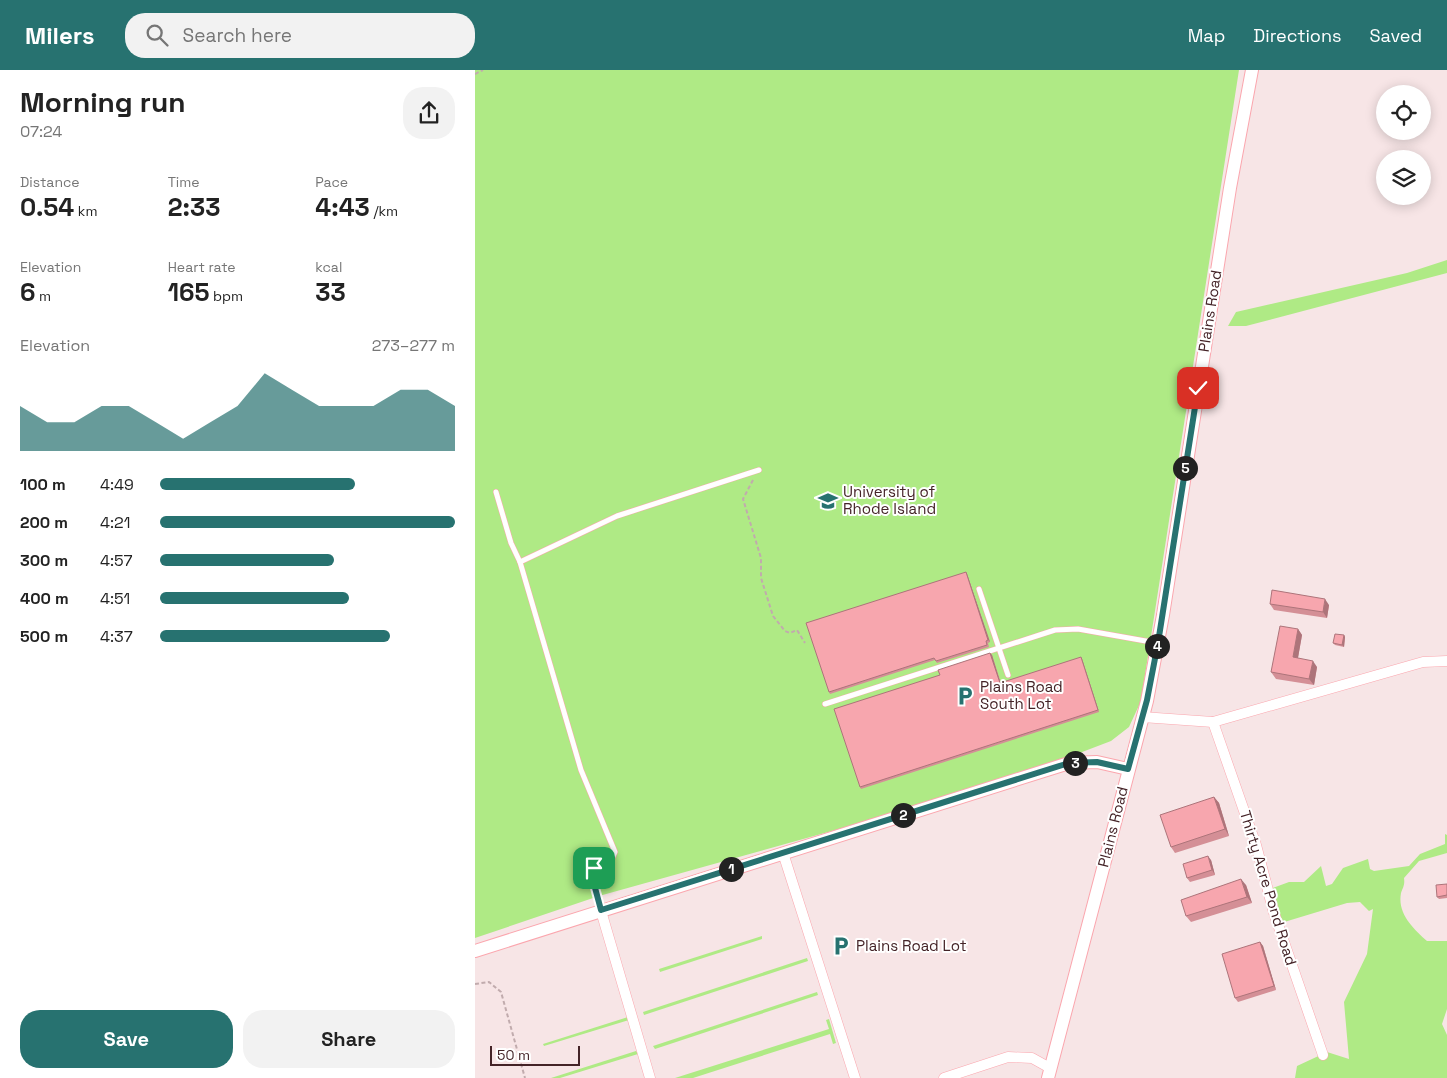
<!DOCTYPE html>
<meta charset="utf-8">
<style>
:root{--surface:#fff;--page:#f2f2f2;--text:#222;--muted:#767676;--accent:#277270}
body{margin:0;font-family:"Space Grotesk",sans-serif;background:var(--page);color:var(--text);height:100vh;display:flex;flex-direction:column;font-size:19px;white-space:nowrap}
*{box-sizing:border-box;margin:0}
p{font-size:16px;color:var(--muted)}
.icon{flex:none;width:28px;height:28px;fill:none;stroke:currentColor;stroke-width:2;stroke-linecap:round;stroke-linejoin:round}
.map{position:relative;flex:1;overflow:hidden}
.details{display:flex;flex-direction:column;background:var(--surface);width:475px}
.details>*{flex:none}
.controls{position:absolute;left:901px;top:15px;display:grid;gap:10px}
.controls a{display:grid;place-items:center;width:55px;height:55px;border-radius:50%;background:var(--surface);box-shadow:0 2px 12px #0003;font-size:25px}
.scale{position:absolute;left:15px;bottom:12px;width:90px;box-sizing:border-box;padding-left:5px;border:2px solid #442327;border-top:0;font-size:14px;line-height:18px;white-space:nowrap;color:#442327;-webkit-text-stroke:4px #fff;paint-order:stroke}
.pin{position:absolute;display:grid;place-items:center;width:42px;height:42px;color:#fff;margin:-21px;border-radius:10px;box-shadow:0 2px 8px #0006}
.km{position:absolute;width:25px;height:25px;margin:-12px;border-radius:50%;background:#222;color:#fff;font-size:14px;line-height:25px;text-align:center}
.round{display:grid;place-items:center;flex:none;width:52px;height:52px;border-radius:20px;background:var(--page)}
.overview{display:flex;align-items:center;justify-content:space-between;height:85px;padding:0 20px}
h1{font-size:28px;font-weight:700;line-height:38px}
.metrics{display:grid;grid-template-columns:repeat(3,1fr);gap:8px;height:85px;padding:5px 20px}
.metrics div{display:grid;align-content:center}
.metrics b{font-size:25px;font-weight:700}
.metrics small{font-size:14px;font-weight:400}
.metrics p{font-size:14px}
.chart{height:140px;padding:10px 20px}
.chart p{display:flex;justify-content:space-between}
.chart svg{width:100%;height:90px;margin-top:5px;fill:var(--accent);opacity:.7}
.action{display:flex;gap:10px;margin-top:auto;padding:10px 20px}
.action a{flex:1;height:58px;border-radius:20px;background:var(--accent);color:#fff;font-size:20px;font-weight:700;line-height:58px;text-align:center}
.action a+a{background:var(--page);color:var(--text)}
ul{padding:0 20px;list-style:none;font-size:16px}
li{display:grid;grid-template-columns:80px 60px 1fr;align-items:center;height:38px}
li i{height:12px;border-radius:6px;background:var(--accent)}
header{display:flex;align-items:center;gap:30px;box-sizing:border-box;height:70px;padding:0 25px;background:var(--accent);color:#fff}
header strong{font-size:24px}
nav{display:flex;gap:28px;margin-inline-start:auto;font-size:18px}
.search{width:350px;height:45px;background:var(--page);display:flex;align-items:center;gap:12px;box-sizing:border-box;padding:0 18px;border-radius:20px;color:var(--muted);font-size:19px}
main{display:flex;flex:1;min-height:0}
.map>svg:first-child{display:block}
</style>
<header>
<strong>Milers</strong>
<div class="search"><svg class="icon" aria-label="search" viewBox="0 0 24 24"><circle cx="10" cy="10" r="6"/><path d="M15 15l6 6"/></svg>Search here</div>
<nav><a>Map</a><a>Directions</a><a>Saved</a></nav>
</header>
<main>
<section class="details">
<div class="overview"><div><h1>Morning run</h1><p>07:24</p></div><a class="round"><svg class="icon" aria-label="share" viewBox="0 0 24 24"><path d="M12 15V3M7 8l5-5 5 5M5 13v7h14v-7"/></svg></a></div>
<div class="metrics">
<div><p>Distance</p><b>0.54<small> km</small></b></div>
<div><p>Time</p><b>2:33</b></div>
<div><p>Pace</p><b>4:43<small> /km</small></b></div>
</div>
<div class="metrics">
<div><p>Elevation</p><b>6<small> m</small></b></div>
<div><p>Heart rate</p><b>165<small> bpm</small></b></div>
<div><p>kcal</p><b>33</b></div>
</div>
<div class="chart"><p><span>Elevation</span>273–277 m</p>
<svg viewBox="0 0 160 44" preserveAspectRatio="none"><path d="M0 44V22L10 30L20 30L30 22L40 22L50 30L60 38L70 30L80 22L90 6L100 14L110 22L120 22L130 22L140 14L150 14L160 22V44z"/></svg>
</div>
<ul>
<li><b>100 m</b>4:49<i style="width:66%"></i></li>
<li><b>200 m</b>4:21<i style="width:100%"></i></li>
<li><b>300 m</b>4:57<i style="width:59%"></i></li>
<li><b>400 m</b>4:51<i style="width:64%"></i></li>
<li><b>500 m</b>4:37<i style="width:78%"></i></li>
</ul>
<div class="action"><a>Save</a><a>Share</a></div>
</section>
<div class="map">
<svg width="972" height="1008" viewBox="0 0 972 1008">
<rect width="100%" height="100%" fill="#f7e5e6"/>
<!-- green -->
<g fill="#afea85">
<path d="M 0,0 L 764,0 L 666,631 L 654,657 L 636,671 L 518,716 L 124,826 L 0,868 Z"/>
<path d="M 972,190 L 972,203 L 771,256 L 753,256 L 761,242 L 932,203 Z"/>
<path d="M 970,764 L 972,765 L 972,783 L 944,791 L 929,808 C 930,815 928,817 926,823 C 922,844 939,859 952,871 L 972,871 L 972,939 L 967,954 L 972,965 L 972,1008 L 820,1008 L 822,996 L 852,982 L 874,989 L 869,932 L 892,884 L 898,839 L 894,841 L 885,832 L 872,833 L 806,853 L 795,819 L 814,812 L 829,812 L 846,796 L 851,816 L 857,814 L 868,798 L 893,789 L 895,799 L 899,801 L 934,796 L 945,784 L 970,774 Z"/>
<path d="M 287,866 L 287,869 L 185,902 L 184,899 Z"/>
<path d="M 332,888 L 333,891 L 169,945 L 168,942 Z"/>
<path d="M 342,922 L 343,925 L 180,979 L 178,976 Z"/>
<path d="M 153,947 L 154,950 L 69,976 L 68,974 Z"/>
<path d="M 354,949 L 361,973 L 358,974 L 355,964 L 218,1008 L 200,1008 L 354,959 L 351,950 Z"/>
<path d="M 161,981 L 163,984 L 85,1008 L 76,1008 Z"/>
</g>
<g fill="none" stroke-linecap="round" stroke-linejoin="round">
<defs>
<g id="service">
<path d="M 21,422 L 36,473 L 45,492 L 106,700 L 140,782 L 136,791 L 123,796 L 117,803 L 126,841"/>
<path d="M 45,492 L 142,446 L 284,400"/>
<path d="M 504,519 L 533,605"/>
<path d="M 350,634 L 580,560 L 603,559 L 682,573"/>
</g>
<g id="minor">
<path d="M 667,647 L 738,652 L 948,592 L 972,591"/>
<path d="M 738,652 L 781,775 L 799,843 L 848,985"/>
<path d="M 308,783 L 380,1008"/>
<path d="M 126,841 L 175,1008"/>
<path d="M 469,1008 L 533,987 L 557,988 L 575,998"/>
</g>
<g id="tertiary">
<path d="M 0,881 L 594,693 L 622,692 L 653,699"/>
<path d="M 573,1008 L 672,631 L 688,545 L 755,118 L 777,0"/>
</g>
</defs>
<!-- service casing -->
<use href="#service" stroke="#fba6ae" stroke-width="6"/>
<!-- minor casing -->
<use href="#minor" stroke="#fba6ae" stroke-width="11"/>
<!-- tertiary casing -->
<use href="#tertiary" stroke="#fba6ae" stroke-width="14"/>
<!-- path -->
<g stroke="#c1abad" stroke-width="2" stroke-dasharray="4 2.5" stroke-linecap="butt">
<path d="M 0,4 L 8,0"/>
<path d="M 278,410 L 268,429 L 286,488 L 286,508 L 298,546 L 310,561 L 315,563 L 322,560 L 330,573"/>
<path d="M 0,914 L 14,912 L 26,922 L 50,1008"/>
</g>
<!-- service -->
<use href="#service" stroke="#fff" stroke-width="5"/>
<!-- minor -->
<use href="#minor" stroke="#fff" stroke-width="10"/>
<!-- tertiary -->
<use href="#tertiary" stroke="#fff" stroke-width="12"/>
</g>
<!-- wall -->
<g fill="#d48f96">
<path d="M 491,502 L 492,504 L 515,572 L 513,573 L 514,577 L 462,593 L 460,590 L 355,624 L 354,622 Z"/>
<path d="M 795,534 L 854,535 L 852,548 L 799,540 Z"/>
<path d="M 823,559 L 827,565 L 823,588 L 842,597 L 839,615 L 801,609 L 796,602 Z"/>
<path d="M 869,565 L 870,567 L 869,577 L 860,575 L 858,573 Z"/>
<path d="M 515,583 L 517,585 L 526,613 L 607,589 L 624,642 L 386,719 L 385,717 Z"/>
<path d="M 739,727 L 744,733 L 754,766 L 700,783 L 696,777 Z"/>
<path d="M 736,790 L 740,805 L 715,812 L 712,808 Z"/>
<path d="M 972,814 L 972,828 L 964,829 L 962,827 Z"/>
<path d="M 771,815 L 777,833 L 716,852 L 711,846 Z"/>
<path d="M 785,872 L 788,876 L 801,920 L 763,932 L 760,928 Z"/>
</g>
<!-- shaded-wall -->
<g fill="#ad747a">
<path d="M 491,502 L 492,504 L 515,572 L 513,570 Z"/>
<path d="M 850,529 L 854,535 L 852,548 L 848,542 Z"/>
<path d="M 823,559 L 827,565 L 822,593 L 818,587 Z"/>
<path d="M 869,565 L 870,567 L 869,577 L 867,575 Z"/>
<path d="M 515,583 L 517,585 L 526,615 L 525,613 Z"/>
<path d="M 606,587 L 607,589 L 624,642 L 623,640 Z"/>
<path d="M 838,591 L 842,597 L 839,615 L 834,609 Z"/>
<path d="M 739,727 L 744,733 L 754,766 L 750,759 Z"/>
<path d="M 733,786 L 736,790 L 740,805 L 737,800 Z"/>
<path d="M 766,809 L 771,815 L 777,833 L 772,827 Z"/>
<path d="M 785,872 L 788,876 L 801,920 L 799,916 Z"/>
</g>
<!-- building -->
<g fill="#f7a6ae" stroke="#ad747a">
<path d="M 491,502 L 513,570 L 511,571 L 512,575 L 461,591 L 459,588 L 354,622 L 331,553 Z"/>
<path d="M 797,520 L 850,529 L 848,542 L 795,534 Z"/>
<path d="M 805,556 L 823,559 L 818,587 L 838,591 L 834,609 L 796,602 Z"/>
<path d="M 860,564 L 869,565 L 867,575 L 858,573 Z"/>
<path d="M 515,583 L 525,613 L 606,587 L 623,640 L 385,717 L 359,639 L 465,605 L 463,600 Z"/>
<path d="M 739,727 L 750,759 L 696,777 L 685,745 Z"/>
<path d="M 733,786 L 737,800 L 712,808 L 708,794 Z"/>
<path d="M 766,809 L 772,827 L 711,846 L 706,830 Z"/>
<path d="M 972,814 L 972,825 L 962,827 L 961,815 Z"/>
<path d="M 785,872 L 799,916 L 760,928 L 747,884 Z"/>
</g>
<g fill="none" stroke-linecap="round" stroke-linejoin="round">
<defs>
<path id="route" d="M 119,798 L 116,803 L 126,840 L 594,693 L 622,692 L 653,699 L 672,630 L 683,573 L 723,318"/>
</defs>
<!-- route casing -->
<use href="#route" stroke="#fff" stroke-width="10"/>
<!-- route -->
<use href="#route" stroke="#277270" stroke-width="6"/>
</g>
<!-- icons -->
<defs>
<symbol id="university-bare" viewBox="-9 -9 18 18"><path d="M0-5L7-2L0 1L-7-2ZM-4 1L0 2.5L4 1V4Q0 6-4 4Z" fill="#277270" stroke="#fff" stroke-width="2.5" paint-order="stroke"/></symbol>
<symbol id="parking-bare" viewBox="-9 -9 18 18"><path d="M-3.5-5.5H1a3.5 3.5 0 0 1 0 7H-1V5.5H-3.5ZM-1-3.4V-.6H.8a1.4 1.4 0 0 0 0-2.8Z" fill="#277270" stroke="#fff" stroke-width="2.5" paint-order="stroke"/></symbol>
</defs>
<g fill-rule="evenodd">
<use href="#university-bare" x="339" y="417" width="28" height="28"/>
<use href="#parking-bare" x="476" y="612" width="28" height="28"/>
<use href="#parking-bare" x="352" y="862" width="28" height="28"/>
</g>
<g text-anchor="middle" stroke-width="4" stroke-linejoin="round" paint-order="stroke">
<!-- street labels -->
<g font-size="15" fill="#442327" stroke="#fff">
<text transform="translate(735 241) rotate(-81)" y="5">Plains Road</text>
<text transform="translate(638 757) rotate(-76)" y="5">Plains Road</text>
<text transform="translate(793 818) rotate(73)" y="5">Thirty Acre Pond Road</text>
</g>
<!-- poi labels -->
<g font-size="15" fill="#442327" stroke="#fff" text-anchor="start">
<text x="368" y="427">University of<tspan x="368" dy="17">Rhode Island</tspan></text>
<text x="505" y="622">Plains Road<tspan x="505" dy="17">South Lot</tspan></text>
<text x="381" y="881">Plains Road Lot</text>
</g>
</g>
</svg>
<div class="controls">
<a><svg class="icon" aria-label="locate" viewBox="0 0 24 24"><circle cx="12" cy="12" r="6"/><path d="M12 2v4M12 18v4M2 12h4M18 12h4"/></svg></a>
<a><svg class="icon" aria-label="layers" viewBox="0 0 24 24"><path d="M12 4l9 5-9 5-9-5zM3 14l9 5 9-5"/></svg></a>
</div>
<div class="scale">50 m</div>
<div class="pin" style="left:119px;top:798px;background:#1e9e55"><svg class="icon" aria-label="arrive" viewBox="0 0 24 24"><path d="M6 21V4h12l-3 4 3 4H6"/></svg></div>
<div class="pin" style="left:723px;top:318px;background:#d93025"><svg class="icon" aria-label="check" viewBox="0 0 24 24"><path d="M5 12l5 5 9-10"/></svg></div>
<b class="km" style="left:256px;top:799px">1</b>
<b class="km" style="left:428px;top:745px">2</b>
<b class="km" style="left:600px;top:693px">3</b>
<b class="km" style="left:682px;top:576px">4</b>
<b class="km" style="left:710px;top:398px">5</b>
</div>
</main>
